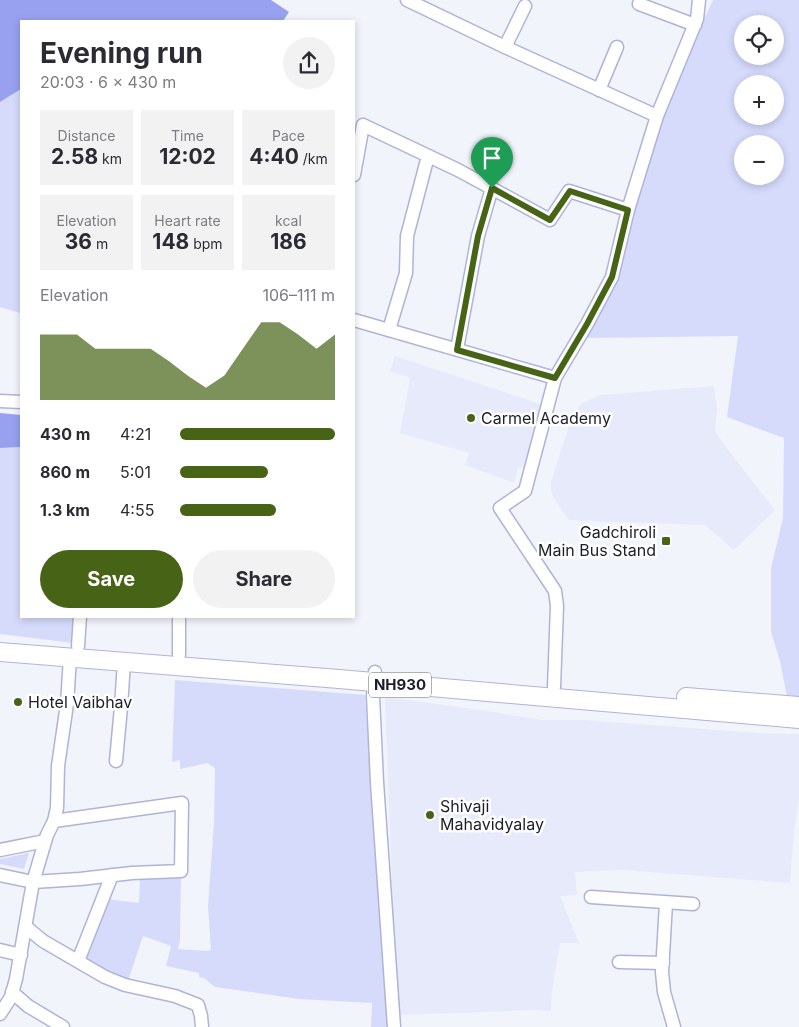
<!DOCTYPE html>
<meta charset="utf-8">
<style>
:root{--surface:#fff;--page:#f2f2f3;--text:#2b2b33;--muted:#7c7c81;--accent:#476416}
body{margin:0;font-family:Inter,sans-serif;background:var(--page);color:var(--text);height:100vh;display:flex;flex-direction:column;font-size:19px;white-space:nowrap}
*{box-sizing:border-box;margin:0}
p{font-size:16px;color:var(--muted)}
.icon{flex:none;width:28px;height:28px;fill:none;stroke:currentColor;stroke-width:2;stroke-linecap:round;stroke-linejoin:round}
.map{position:relative;flex:1;overflow:hidden}
.drawer{position:absolute;left:20px;top:20px;width:335px;height:598px;display:flex;flex-direction:column;background:var(--surface);border-radius:0px;box-shadow:0 2px 8px #0003}
.drawer>*{flex:none}
.tools{position:absolute;left:734px;top:15px;display:grid;gap:10px}
.tools a{display:grid;place-items:center;width:50px;height:50px;border-radius:50%;background:var(--surface);box-shadow:0 2px 8px #0003;font-size:25px}
.pin{position:absolute;display:grid;place-items:center;width:42px;height:42px;color:#fff;margin:-51px -21px;border-radius:50% 50% 50% 0;rotate:-45deg;box-shadow:0 0 5px #0007}
.pin .icon{rotate:45deg}
.round{display:grid;place-items:center;flex:none;width:52px;height:52px;border-radius:26px;background:var(--page)}
.head{display:flex;align-items:center;justify-content:space-between;height:85px;padding:0 20px}
h1{font-size:28px;font-weight:700;line-height:38px}
.metrics{display:grid;grid-template-columns:repeat(3,1fr);gap:8px;height:85px;padding:5px 20px}
.metrics div{display:grid;align-content:center;border-radius:0px;background:var(--page);text-align:center}
.metrics b{font-size:21px;font-weight:700}
.metrics small{font-size:14px;font-weight:400}
.metrics p{font-size:14px}
.chart{height:140px;padding:10px 20px}
.chart p{display:flex;justify-content:space-between}
.chart svg{width:100%;height:90px;margin-top:5px;fill:var(--accent);opacity:.7}
.primary-button{display:flex;gap:10px;margin-top:auto;padding:10px 20px}
.primary-button a{flex:1;height:58px;border-radius:30px;background:var(--accent);color:#fff;font-size:20px;font-weight:700;line-height:58px;text-align:center}
.primary-button a+a{background:var(--page);color:var(--text)}
ul{padding:0 20px;list-style:none;font-size:16px}
li{display:grid;grid-template-columns:80px 60px 1fr;align-items:center;height:38px}
li i{height:12px;border-radius:6px;background:var(--accent)}
.map>svg:first-child{display:block}
</style>
<div class="map">
<svg width="799" height="1027" viewBox="0 0 799 1027">
<rect width="100%" height="100%" fill="#f2f4fb"/>
<!-- built -->
<g fill="#e6eafb">
<path d="M 395,356 L 543,405 L 525,468 L 518,467 L 514,483 L 465,465 L 469,453 L 400,433 L 410,378 L 390,371 Z"/>
<path d="M 714,386 L 717,409 L 715,431 L 725,446 L 775,510 L 734,550 L 705,525 L 569,520 L 555,500 L 551,491 L 551,482 L 572,416 L 581,404 L 601,395 Z"/>
<path d="M 385,697 L 487,711 L 542,720 L 584,720 L 758,733 L 799,734 L 799,798 L 794,832 L 790,883 L 624,870 L 575,872 L 577,895 L 560,896 L 579,943 L 560,943 L 552,991 L 551,1011 L 536,1010 L 399,1015 L 394,940 Z"/>
</g>
<!-- green -->
<g fill="#d6dbfc" fill-rule="evenodd">
<path d="M 713,0 L 799,0 L 799,708 L 789,707 L 780,661 L 771,632 L 771,568 L 783,518 L 784,438 L 727,417 L 738,336 L 586,338 L 615,278 L 634,202 L 654,144 L 689,51 ZM 742,24 L 775,24 L 775,56 L 742,56 ZM 742,84 L 775,84 L 775,116 L 742,116 ZM 742,144 L 775,144 L 775,176 L 742,176 Z"/>
<path d="M 21,89 L 21,313 L 20,313 L 0,307 L 0,102 Z"/>
<path d="M 21,447 L 21,616 L 75,616 L 73,643 L 0,634 L 0,448 Z"/>
<path d="M 175,680 L 365,695 L 388,1027 L 371,1027 L 372,1003 L 299,999 L 215,987 L 204,978 L 199,977 L 199,973 L 166,966 L 171,946 L 143,936 L 128,981 L 119,978 L 82,959 L 106,899 L 139,903 L 140,877 L 181,876 L 180,940 L 178,949 L 207,951 L 211,950 L 208,906 L 214,822 L 215,768 L 207,763 L 180,769 L 180,760 L 172,762 Z"/>
<path d="M 29,853 L 24,869 L 0,864 L 0,859 Z"/>
</g>
<!-- water -->
<g fill="#97a1ef">
<path d="M 0,0 L 271,0 L 289,12 L 283,21 L 21,21 L 21,89 L 0,102 Z"/>
<path d="M 0,413 L 21,415 L 21,447 L 0,448 Z"/>
</g>
<g fill="none" stroke-linecap="round" stroke-linejoin="round">
<defs>
<g id="minor">
<path d="M 639,4 L 695,25"/>
<path d="M 505,47 L 525,6"/>
<path d="M 599,90 L 617,47"/>
<path d="M 657,116 L 697,19 L 699,0"/>
<path d="M 354,175 L 363,125 L 458,170 L 550,220 L 569,191 L 628,210 L 657,116 L 505,47 L 407,0"/>
<path d="M 354,320 L 555,378"/>
<path d="M 389,330 L 406,273 L 407,236 L 428,156"/>
<path d="M 457,349 L 478,236 L 492,188"/>
<path d="M 0,401 L 21,402"/>
<path d="M 78,646 L 80,616"/>
<path d="M 179,655 L 179,616"/>
<path d="M 375,672 L 373,696 L 377,782 L 394,1027"/>
<path d="M 554,687 L 557,606 L 555,591 L 500,508 L 525,491 L 555,378 L 587,324 L 612,277 L 628,210"/>
<path d="M 116,761 L 121,707 L 124,662"/>
<path d="M 0,850 L 45,841"/>
<path d="M 0,875 L 33,882 L 80,879 L 132,873 L 181,871 L 182,803 L 54,821"/>
<path d="M 591,897 L 693,904"/>
<path d="M 666,903 L 662,972 L 664,992 L 674,1027"/>
<path d="M 26,927 L 43,941 L 105,977 L 125,985 L 175,996 L 198,1005 L 201,1016 L 202,1027"/>
<path d="M 0,950 L 21,955"/>
<path d="M 78,961 L 112,875"/>
<path d="M 619,962 L 663,963"/>
<path d="M 12,992 L 28,1006 L 63,1027"/>
<path d="M 0,1014 L 11,997 L 16,979 L 33,882 L 47,835 L 54,821 L 57,808 L 58,766 L 67,704 L 70,658"/>
</g>
<g id="highway">
<path d="M 0,652 L 339,679 L 799,719"/>
<path d="M 686,697 L 799,706"/>
</g>
</defs>
<!-- minor casing -->
<use href="#minor" stroke="#afb4d7" stroke-width="15"/>
<!-- highway casing -->
<use href="#highway" stroke="#afb4d7" stroke-width="20"/>
<!-- minor -->
<use href="#minor" stroke="#fff" stroke-width="12"/>
<!-- highway -->
<use href="#highway" stroke="#fff" stroke-width="18"/>
</g>
<g fill="none" stroke-linecap="round" stroke-linejoin="round">
<defs>
<path id="route" d="M 492,188 L 550,220 L 570,191 L 628,210 L 612,277 L 587,324 L 555,378 L 457,350 L 478,236 Z"/>
</defs>
<!-- route casing -->
<use href="#route" stroke="#fff" stroke-width="10"/>
<!-- route -->
<use href="#route" stroke="#476416" stroke-width="6"/>
</g>
<!-- markers -->
<g fill="#476416" stroke="#fff" stroke-width="2">
<circle cx="471" cy="418" r="5"/>
<rect x="661" y="536" width="10" height="10" rx="2.5"/>
<circle cx="18" cy="702" r="5"/>
<circle cx="430" cy="815" r="5"/>
</g>
<g text-anchor="middle" stroke-width="5" stroke-linejoin="round" paint-order="stroke">
<!-- shield labels -->
<rect fill="#fff" stroke="#60626a" stroke-width="1" x="369" y="672.5" width="62" height="25" rx="4"/>
<g font-size="15" font-weight="bold" fill="#1c1e2a">
<text x="400" y="690">NH930</text>
</g>
<!-- poi labels -->
<g font-size="16" fill="#1c1e2a" stroke="#fff" text-anchor="start">
<text x="481" y="424">Carmel Academy</text>
<text x="656" y="538" text-anchor="end">Gadchiroli<tspan x="656" dy="18">Main Bus Stand</tspan></text>
<text x="28" y="708">Hotel Vaibhav</text>
<text x="440" y="812">Shivaji<tspan x="440" dy="18">Mahavidyalay</tspan></text>
</g>
</g>
</svg>
<div class="tools">
<a><svg class="icon" aria-label="locate" viewBox="0 0 24 24"><circle cx="12" cy="12" r="6"/><path d="M12 2v4M12 18v4M2 12h4M18 12h4"/></svg></a>
<a>+</a>
<a>−</a>
</div>
<div class="pin" style="left:492px;top:188px;background:#1e9e55"><svg class="icon" aria-label="arrive" viewBox="0 0 24 24"><path d="M6 21V4h12l-3 4 3 4H6"/></svg></div>
<section class="drawer">
<div class="head"><div><h1>Evening run</h1><p>20:03 · 6 × 430 m</p></div><a class="round"><svg class="icon" aria-label="share" viewBox="0 0 24 24"><path d="M12 15V3M7 8l5-5 5 5M5 13v7h14v-7"/></svg></a></div>
<div class="metrics">
<div><p>Distance</p><b>2.58<small> km</small></b></div>
<div><p>Time</p><b>12:02</b></div>
<div><p>Pace</p><b>4:40<small> /km</small></b></div>
</div>
<div class="metrics">
<div><p>Elevation</p><b>36<small> m</small></b></div>
<div><p>Heart rate</p><b>148<small> bpm</small></b></div>
<div><p>kcal</p><b>186</b></div>
</div>
<div class="chart"><p><span>Elevation</span>106–111 m</p>
<svg viewBox="0 0 160 44" preserveAspectRatio="none"><path d="M0 44V12L10 12L20 12L30 19L40 19L50 19L60 19L70 25L80 32L90 38L100 32L110 19L120 6L130 6L140 12L150 19L160 12V44z"/></svg>
</div>
<ul>
<li><b>430 m</b>4:21<i style="width:100%"></i></li>
<li><b>860 m</b>5:01<i style="width:57%"></i></li>
<li><b>1.3 km</b>4:55<i style="width:62%"></i></li>
</ul>
<div class="primary-button"><a>Save</a><a>Share</a></div>
</section>
</div>
